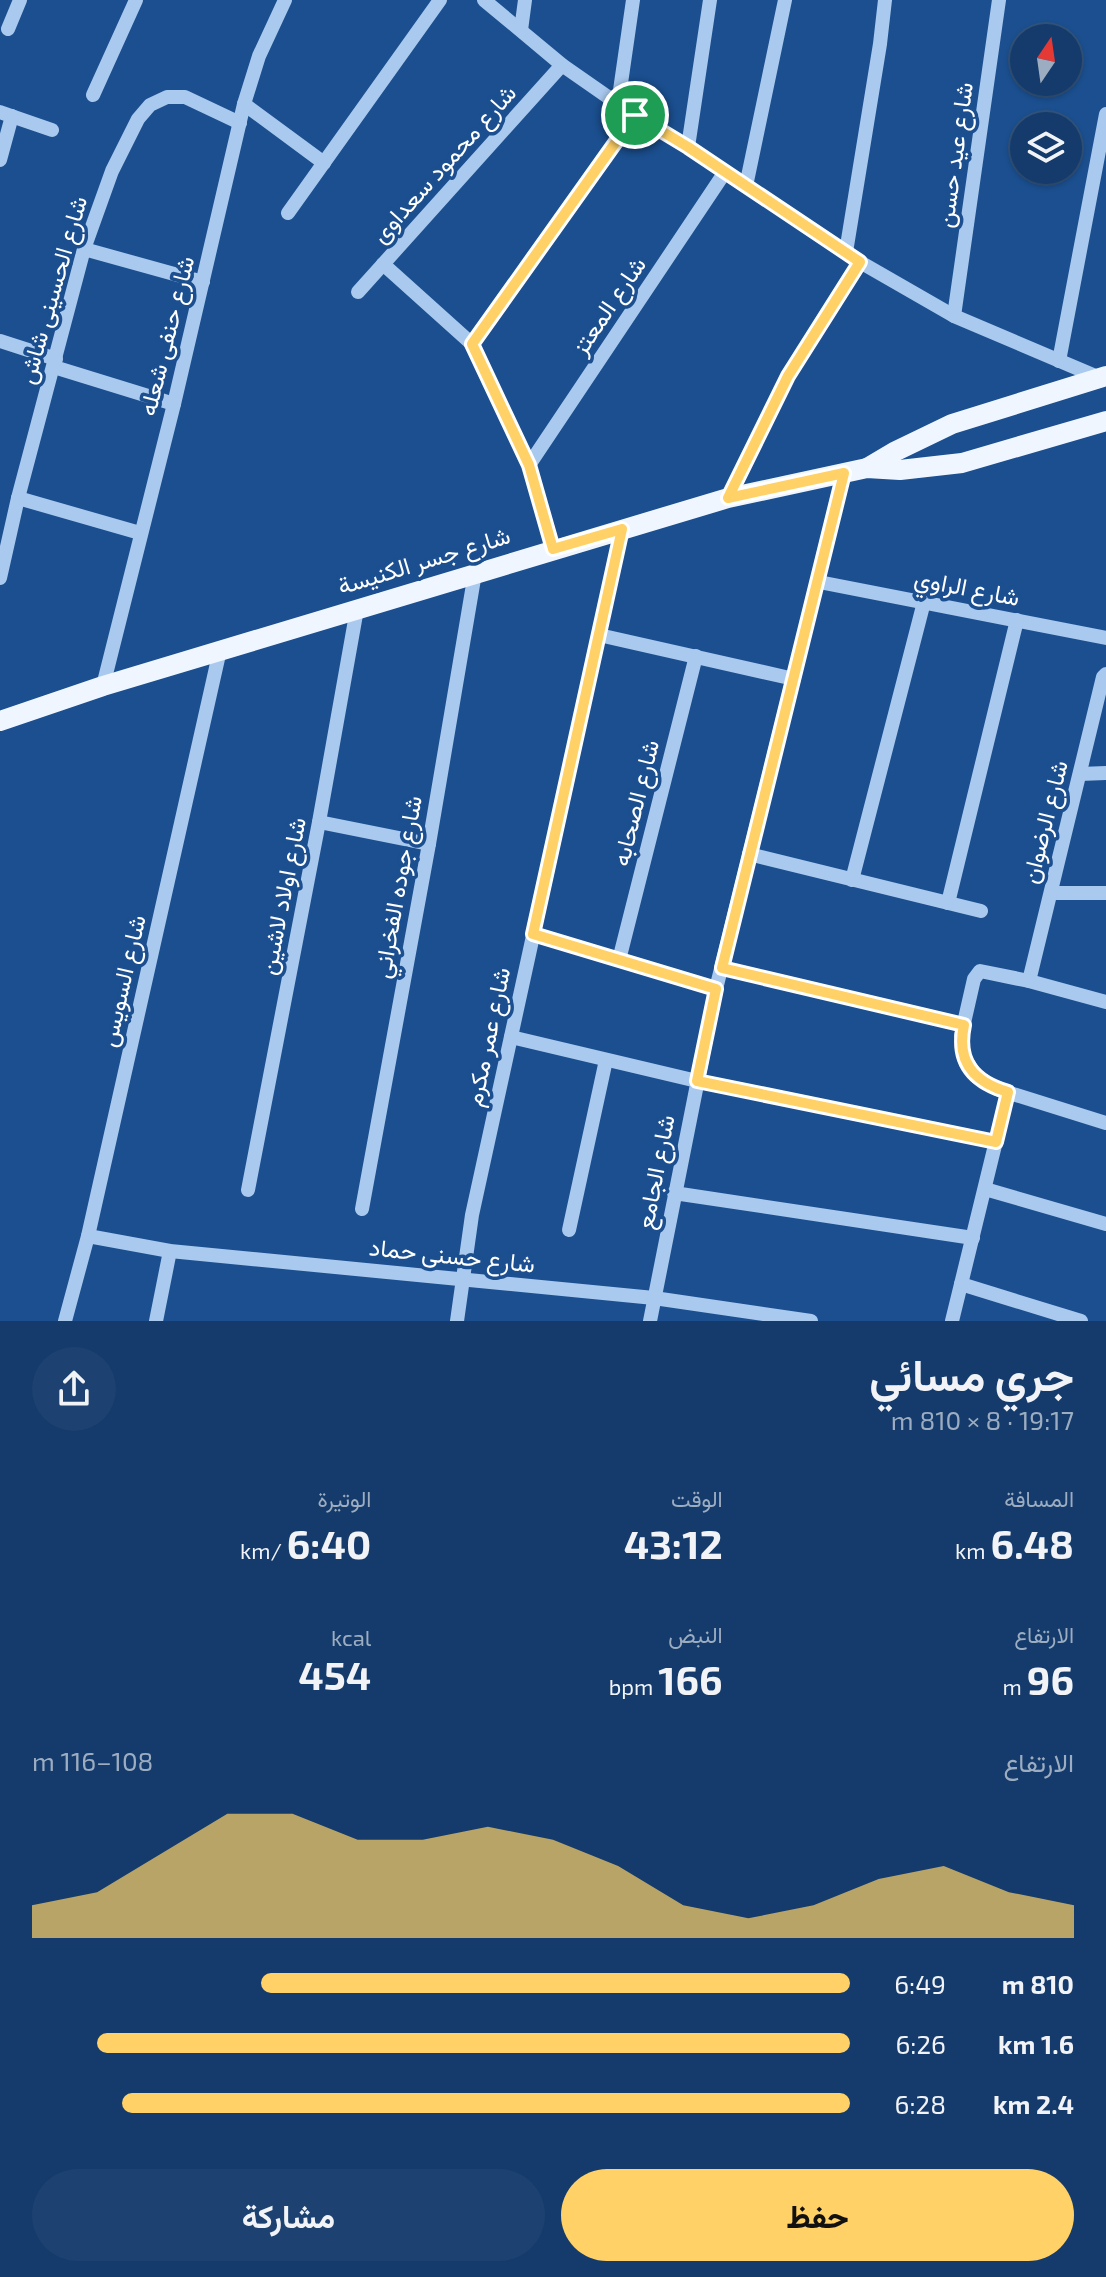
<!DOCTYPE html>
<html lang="ar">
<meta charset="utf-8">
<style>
:root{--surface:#143b6b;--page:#1d4271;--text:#f1f3f6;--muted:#9dadc1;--line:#33557e;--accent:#ffd166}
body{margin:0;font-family:"Exo 2",Vazirmatn,sans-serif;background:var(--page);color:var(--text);direction:rtl;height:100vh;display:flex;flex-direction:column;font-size:30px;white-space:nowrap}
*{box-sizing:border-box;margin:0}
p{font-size:26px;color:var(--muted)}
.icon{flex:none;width:44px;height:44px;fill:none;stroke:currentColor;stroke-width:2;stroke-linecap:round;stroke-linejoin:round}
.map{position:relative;height:1321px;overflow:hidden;direction:ltr}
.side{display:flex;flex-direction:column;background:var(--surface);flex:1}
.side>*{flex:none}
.needle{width:52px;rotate:13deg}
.buttons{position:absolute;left:1010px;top:24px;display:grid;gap:16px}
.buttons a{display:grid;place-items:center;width:72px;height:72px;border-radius:50%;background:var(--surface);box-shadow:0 2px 6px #0004,0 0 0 2px var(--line);font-size:40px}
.pin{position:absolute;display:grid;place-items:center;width:68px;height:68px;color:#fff;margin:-34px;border:4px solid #fff;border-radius:50%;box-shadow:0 2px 8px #0007}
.round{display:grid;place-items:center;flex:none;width:84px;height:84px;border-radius:42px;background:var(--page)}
.overview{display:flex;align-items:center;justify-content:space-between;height:136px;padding:0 32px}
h1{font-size:44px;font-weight:700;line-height:60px}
.figures{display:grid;grid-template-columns:repeat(3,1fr);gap:12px;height:136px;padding:8px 32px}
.figures div{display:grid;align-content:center}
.figures b{font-size:40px;font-weight:700}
.figures small{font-size:22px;font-weight:400}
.figures p{font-size:22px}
.chart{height:224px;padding:16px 32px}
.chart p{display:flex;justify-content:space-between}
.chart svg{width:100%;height:144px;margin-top:8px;fill:var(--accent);opacity:.7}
.button{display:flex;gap:16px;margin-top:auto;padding:16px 32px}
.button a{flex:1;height:92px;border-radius:48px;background:var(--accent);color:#111;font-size:32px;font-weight:700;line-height:92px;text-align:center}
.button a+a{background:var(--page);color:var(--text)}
ul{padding:0 32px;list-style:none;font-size:26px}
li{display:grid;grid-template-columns:128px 96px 1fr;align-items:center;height:60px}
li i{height:20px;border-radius:10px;background:var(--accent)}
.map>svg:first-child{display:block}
</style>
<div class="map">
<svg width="1106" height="1321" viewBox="0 0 1106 1321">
<rect width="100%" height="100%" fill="#1b4f8f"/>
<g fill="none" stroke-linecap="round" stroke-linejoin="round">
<!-- minor -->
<g stroke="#a9c9ee" stroke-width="14">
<path d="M 484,0 L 562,65 L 618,104 L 688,147 L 860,262 L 954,316 L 1100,378"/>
<path d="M 8,29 L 20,0"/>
<path d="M 521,30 L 525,0"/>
<path d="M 93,95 L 136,0"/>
<path d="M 244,104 L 324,163"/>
<path d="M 618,104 L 633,0"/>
<path d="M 0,112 L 52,130"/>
<path d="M 688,147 L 710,0"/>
<path d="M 0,160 L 12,116"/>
<path d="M 746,186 L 785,0"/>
<path d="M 288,213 L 440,0"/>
<path d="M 84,249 L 203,282"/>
<path d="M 846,252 L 880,44 L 885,0"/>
<path d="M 383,264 L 472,344 L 529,465 L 553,549"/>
<path d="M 358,292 L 562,65"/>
<path d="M 954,316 L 999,0"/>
<path d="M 0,341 L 56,359"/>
<path d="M 472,344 L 635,115"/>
<path d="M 1059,361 L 1106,114"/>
<path d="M 54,367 L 174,404"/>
<path d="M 529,465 L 725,172"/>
<path d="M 18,498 L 140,533"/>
<path d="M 728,498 L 788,376 L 860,262"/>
<path d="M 0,578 L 18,498 L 84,249 L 112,171 L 138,119 L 150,105 L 167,97 L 185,97 L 240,123"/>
<path d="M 819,582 L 1106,638"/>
<path d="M 599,635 L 794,679"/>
<path d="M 103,686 L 174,404 L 244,104 L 259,56 L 285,0"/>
<path d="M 1080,774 L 1106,773"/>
<path d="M 319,822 L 429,844"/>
<path d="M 749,854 L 981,911"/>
<path d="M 852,880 L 924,602"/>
<path d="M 1051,893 L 1106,893"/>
<path d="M 948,903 L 1017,620"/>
<path d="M 533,934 L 716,989"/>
<path d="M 619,960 L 696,656"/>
<path d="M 722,968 L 964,1025"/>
<path d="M 1029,981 L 1103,677 L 1106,674"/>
<path d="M 1106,1002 L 1029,981 L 980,971 L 974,979 L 961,1036 L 965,1059 L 977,1077 L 997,1089 L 1106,1123"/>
<path d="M 511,1037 L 697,1081 L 996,1142"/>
<path d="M 985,1189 L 1106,1224"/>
<path d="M 248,1190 L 319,822 L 357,609"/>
<path d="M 674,1193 L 973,1238"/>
<path d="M 362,1209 L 429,844 L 475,573"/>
<path d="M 569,1230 L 606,1060"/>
<path d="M 88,1236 L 170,1251 L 654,1298 L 811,1321"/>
<path d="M 961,1284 L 1081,1321"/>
<path d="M 65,1321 L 88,1236 L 220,650"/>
<path d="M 156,1321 L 170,1251"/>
<path d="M 457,1321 L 472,1215 L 622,529"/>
<path d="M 650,1321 L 716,989 L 844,473"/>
<path d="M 952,1321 L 1008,1092"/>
</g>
<!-- major -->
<g stroke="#f0f6ff" stroke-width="20">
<path d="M 867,468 L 894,452 L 952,424 L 1106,376"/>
<path d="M 0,721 L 103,686 L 728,498 L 867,468 L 900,470 L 962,463 L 1106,421"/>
</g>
</g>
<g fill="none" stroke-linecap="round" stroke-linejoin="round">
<defs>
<path id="route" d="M 635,115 L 688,147 L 860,262 L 788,376 L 728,498 L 844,473 L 722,968 L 964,1025 C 956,1062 974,1082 1008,1092 L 996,1142 L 697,1081 L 716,989 L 533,934 L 622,529 L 553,549 L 529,465 L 472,344 Z"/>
</defs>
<!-- route casing -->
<use href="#route" stroke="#fff" stroke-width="16"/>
<!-- route -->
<use href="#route" stroke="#ffd166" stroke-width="10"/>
</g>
<g text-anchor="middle" stroke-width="7" stroke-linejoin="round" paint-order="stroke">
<!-- street labels -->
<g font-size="24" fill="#fff" stroke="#1b4f8f">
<text transform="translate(955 155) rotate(-82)" y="8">شارع عيد حسن</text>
<text transform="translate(444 164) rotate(-48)" y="8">شارع محمود سعداوى</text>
<text transform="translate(53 290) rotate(-74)" y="8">شارع الحسينى شاش</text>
<text transform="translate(609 306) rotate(-56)" y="8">شارع المعتز</text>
<text transform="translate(167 336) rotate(-76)" y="8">شارع حنفى شعله</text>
<text transform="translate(424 561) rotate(-17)" y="8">شارع جسر الكنيسة</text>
<text transform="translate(967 588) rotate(11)" y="8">شارع الراوي</text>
<text transform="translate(636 803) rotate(-76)" y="8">شارع الصحابه</text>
<text transform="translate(1045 822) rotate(-76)" y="8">شارع الرضوان</text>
<text transform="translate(398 887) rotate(-80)" y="8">شارع جوده الفخراني</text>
<text transform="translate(283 896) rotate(-79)" y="8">شارع اولاد لاشين</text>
<text transform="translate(123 981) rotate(-77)" y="8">شارع السويس</text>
<text transform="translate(488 1037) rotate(-78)" y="8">شارع عمر مكرم</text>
<text transform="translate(656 1172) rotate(-79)" y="8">شارع الجامع</text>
<text transform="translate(452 1256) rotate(6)" y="8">شارع حسنى حماد</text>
</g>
</g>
</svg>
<div class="buttons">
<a><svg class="needle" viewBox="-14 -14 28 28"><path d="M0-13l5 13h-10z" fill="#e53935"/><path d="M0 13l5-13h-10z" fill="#9dadc1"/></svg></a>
<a><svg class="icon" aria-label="layers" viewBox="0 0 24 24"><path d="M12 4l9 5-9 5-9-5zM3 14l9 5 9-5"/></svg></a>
</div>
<div class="pin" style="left:635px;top:115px;background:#1e9e55"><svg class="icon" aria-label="arrive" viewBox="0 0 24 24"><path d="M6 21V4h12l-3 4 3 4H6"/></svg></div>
</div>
<section class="side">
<div class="overview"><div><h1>جري مسائي</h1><p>19:17 · 8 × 810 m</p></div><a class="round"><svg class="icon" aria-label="share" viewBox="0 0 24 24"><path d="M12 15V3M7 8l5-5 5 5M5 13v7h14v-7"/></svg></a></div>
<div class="figures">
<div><p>المسافة</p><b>6.48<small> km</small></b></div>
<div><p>الوقت</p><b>43:12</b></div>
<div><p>الوتيرة</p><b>6:40<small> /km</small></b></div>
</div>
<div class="figures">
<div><p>الارتفاع</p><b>96<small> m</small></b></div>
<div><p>النبض</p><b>166<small> bpm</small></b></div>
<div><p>kcal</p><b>454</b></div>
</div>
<div class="chart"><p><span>الارتفاع</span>108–116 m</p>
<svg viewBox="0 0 160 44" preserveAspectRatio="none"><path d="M0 44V34L10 30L20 18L30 6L40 6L50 14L60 14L70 10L80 14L90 22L100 34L110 38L120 34L130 26L140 22L150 30L160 34V44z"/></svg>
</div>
<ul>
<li><b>810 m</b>6:49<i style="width:72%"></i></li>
<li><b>1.6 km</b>6:26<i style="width:92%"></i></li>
<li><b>2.4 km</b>6:28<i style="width:89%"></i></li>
</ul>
<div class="button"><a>حفظ</a><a>مشاركة</a></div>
</section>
